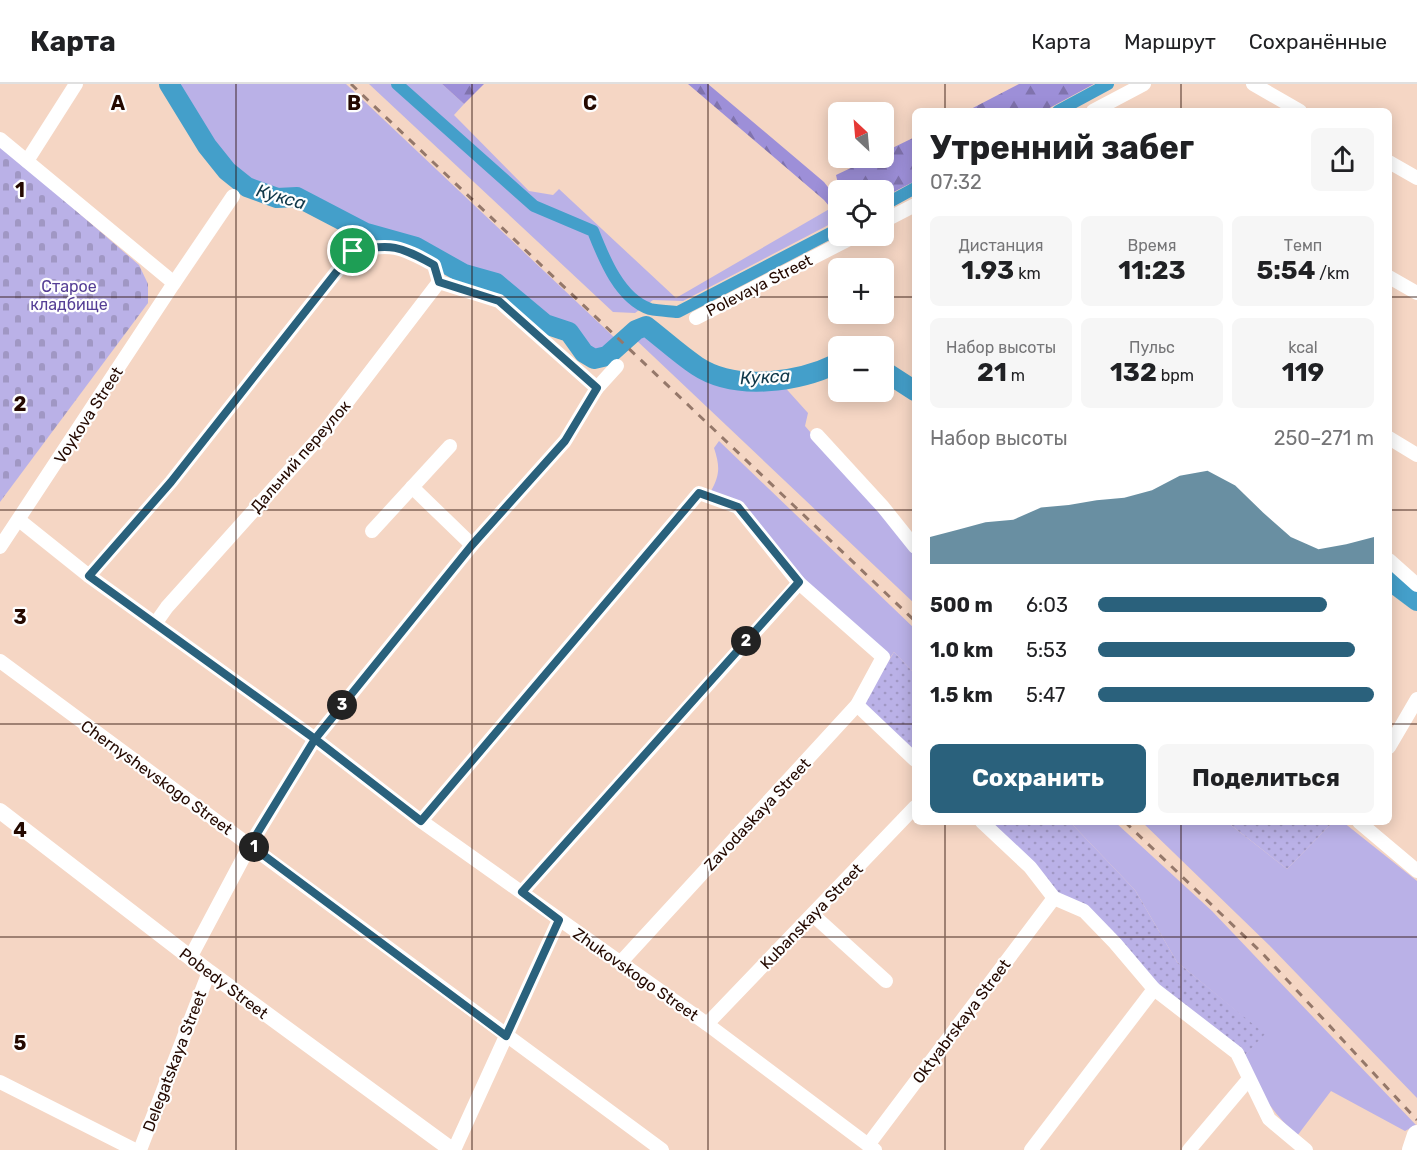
<!DOCTYPE html>
<html lang="ru">
<meta charset="utf-8">
<style>
:root{--surface:#fff;--page:#f6f6f6;--text:#202124;--muted:#757577;--line:#e0e0e0;--accent:#2a617c}
body{margin:0;font-family:Rubik,sans-serif;background:var(--page);color:var(--text);height:100vh;display:flex;flex-direction:column;font-size:22px;white-space:nowrap}
*{box-sizing:border-box;margin:0}
p{font-size:20px;color:var(--muted)}
.icon{flex:none;width:33px;height:33px;fill:none;stroke:currentColor;stroke-width:2;stroke-linecap:round;stroke-linejoin:round}
.map{position:relative;flex:1;overflow:hidden}
.side{position:absolute;left:912px;top:24px;width:480px;height:717px;display:flex;flex-direction:column;background:var(--surface);border-radius:9px;box-shadow:0 3px 15px #0003}
.side>*{flex:none}
.needle{width:39px;rotate:334deg}
.tools{position:absolute;left:828px;top:18px;display:grid;gap:12px}
.tools a{display:grid;place-items:center;width:66px;height:66px;border-radius:9px;background:var(--surface);box-shadow:0 3px 15px #0003;font-size:30px}
.pin{position:absolute;display:grid;place-items:center;width:51px;height:51px;color:#fff;margin:-26px;border:3px solid #fff;border-radius:50%;box-shadow:0 2px 6px #0007}
.km{position:absolute;width:30px;height:30px;margin:-15px;border-radius:50%;background:#222;color:#fff;font-size:16px;line-height:30px;text-align:center}
.round{display:grid;place-items:center;flex:none;width:63px;height:63px;border-radius:9px;background:var(--page)}
.head{display:flex;align-items:center;justify-content:space-between;height:102px;padding:0 18px}
h1{font-size:33px;font-weight:700;line-height:45px}
.figures{display:grid;grid-template-columns:repeat(3,1fr);gap:9px;height:102px;padding:6px 18px}
.figures div{display:grid;align-content:center;border-radius:9px;background:var(--page);text-align:center}
.figures b{font-size:26px;font-weight:700}
.figures small{font-size:16px;font-weight:400}
.figures p{font-size:16px}
.chart{height:168px;padding:12px 18px}
.chart p{display:flex;justify-content:space-between}
.chart svg{width:100%;height:108px;margin-top:6px;fill:var(--accent);opacity:.7}
.action{display:flex;gap:12px;margin-top:auto;padding:12px 18px}
.action a{flex:1;height:69px;border-radius:9px;background:var(--accent);color:#fff;font-size:24px;font-weight:700;line-height:69px;text-align:center}
.action a+a{background:var(--page);color:var(--text)}
ul{padding:0 18px;list-style:none;font-size:20px}
li{display:grid;grid-template-columns:96px 72px 1fr;align-items:center;height:45px}
li i{height:15px;border-radius:8px;background:var(--accent)}
header{display:flex;align-items:center;gap:36px;box-sizing:border-box;height:84px;padding:0 30px;background:var(--surface);border-bottom:2px solid var(--line)}
header strong{font-size:28px}
nav{display:flex;gap:33px;margin-inline-start:auto;font-size:21px}
.map>svg:first-child{display:block}
</style>
<header>
<strong>Карта</strong>
<nav><a>Карта</a><a>Маршрут</a><a>Сохранённые</a></nav>
</header>
<div class="map">
<svg width="1417" height="1066" viewBox="0 0 1417 1066">
<defs>
<pattern id="forest-firs" width="22" height="20" patternUnits="userSpaceOnUse" patternTransform="scale(1.5)"><rect width="22" height="20" fill="#9d8fd8"/><path d="M5 1l3.5 6h-7zM16 11l3.5 6h-7z" fill="#8073ad"/></pattern>
<pattern id="cemetery-stones" width="16" height="16" patternUnits="userSpaceOnUse" patternTransform="scale(1.5)"><rect width="16" height="16" fill="#bab1e7"/><path d="M2 7V4a2 2 0 0 1 4 0v3zM10 15v-3a2 2 0 0 1 4 0v3z" fill="#a097c4"/></pattern>
<pattern id="garden-dots" width="8" height="8" patternUnits="userSpaceOnUse" patternTransform="scale(1.5)"><rect width="8" height="8" fill="#bab1e7"/><path d="M2 2h.1M6 6h.1" fill="none" stroke="#a097c4" stroke-width="1.8" stroke-linecap="round"/></pattern>
</defs>
<rect width="100%" height="100%" fill="#f5d6c4"/>
<!-- grass -->
<g fill="#bab1e7">
<path d="M 177,0 L 346,0 L 616,255 L 598,267 L 587,267 L 572,246 L 545,234 L 499,195 L 465,186 L 417,158 L 401,156 L 367,145 L 301,109 L 278,109 L 249,99 L 229,84 L 210,60 Z"/>
<path d="M 369,0 L 442,0 L 464,20 L 454,31 L 529,107 L 553,111 L 559,105 L 676,214 L 838,120 L 838,136 L 683,217 L 653,216 L 635,229 L 613,228 Z"/>
<path d="M 649,248 L 711,296 L 744,301 L 781,299 L 808,329 L 805,342 L 915,469 L 915,520 L 635,255 Z"/>
<path d="M 719,357 L 915,545 L 915,590 L 894,568 L 889,575 L 801,495 L 749,427 L 711,407 C 720,391 720,382 714,364 Z"/>
<path d="M 1070,738 L 1115,738 L 1212,827 L 1416,1041 L 1405,1047 L 1331,1007 L 1297,1052 C 1272,1028 1256,1005 1244,972 L 1264,950 L 1177,878 L 1135,806 Z"/>
<path d="M 1142,738 L 1227,738 L 1287,785 L 1333,738 L 1343,738 L 1417,797 L 1417,1014 L 1269,861 Z"/>
</g>
<!-- forest -->
<g fill="url(#forest-firs)">
<path d="M 442,0 L 484,0 L 464,20 Z"/>
<path d="M 688,0 L 708,0 L 824,98 L 838,116 L 838,122 L 829,127 L 829,122 L 824,116 Z"/>
<path d="M 1019,0 L 1094,0 L 1044,27 L 967,27 Z"/>
<path d="M 915,53 L 915,97 L 884,113 L 884,106 L 877,106 L 873,102 L 864,106 L 839,104 L 836,91 L 872,74 L 884,74 L 884,68 Z"/>
</g>
<!-- cemetery -->
<path fill="url(#cemetery-stones)" d="M 0,61 L 139,181 L 148,200 L 148,219 L 0,418 Z"/>
<!-- garden -->
<g fill="url(#garden-dots)">
<path d="M 894,568 L 915,590 L 915,669 L 862,621 Z"/>
<path d="M 989,738 L 1070,738 L 1135,806 L 1177,878 L 1265,950 L 1244,972 L 1158,901 L 1058,810 L 1046,793 Z"/>
<path d="M 1227,738 L 1333,738 L 1287,785 Z"/>
</g>
<g fill="none" stroke-linecap="round" stroke-linejoin="round">
<!-- canal -->
<g stroke="#449fca" stroke-width="12">
<path d="M 397,0 L 534,122 L 593,147 C 604,175 620,215 650,225 C 659,227 670,227 678,228 L 838,145"/>
<path d="M 1058,27 L 1108,0"/>
<path d="M 884,121 L 915,104"/>
</g>
<!-- river -->
<g stroke="#449fca" stroke-width="20">
<path d="M 169,0 L 207,62 L 227,87 L 247,103 L 277,114 L 297,113 L 366,149 L 416,163 L 464,190 L 496,199 L 545,240 L 569,248 L 584,269 L 594,275 L 607,272 L 636,246 L 646,242 C 663,255 679,270 697,282 C 736,308 799,298 838,279"/>
<path d="M 884,287 L 915,307"/>
<path d="M 1389,496 L 1417,517"/>
</g>
<!-- minor -->
<g stroke="#fff" stroke-width="14">
<path d="M 1253,0 L 1300,27"/>
<path d="M 1093,27 L 1144,0"/>
<path d="M 0,55 L 174,199 L 0,463"/>
<path d="M 27,77 L 76,0"/>
<path d="M 1389,78 L 1417,94"/>
<path d="M 884,137 L 915,121"/>
<path d="M 1389,193 L 1417,209"/>
<path d="M 174,199 L 233,112"/>
<path d="M 696,234 L 855,152"/>
<path d="M 817,351 L 883,423 L 915,463"/>
<path d="M 1389,354 L 1417,371"/>
<path d="M 412,403 L 472,461"/>
<path d="M 19,436 L 89,492 L 315,655 L 421,737 L 707,940 L 875,1066"/>
<path d="M 372,447 L 450,362"/>
<path d="M 1389,476 L 1417,501"/>
<path d="M 89,492 L 171,398 L 353,167 C 391,159 400,162 434,181 L 439,198 L 499,217 L 597,304"/>
<path d="M 155,540 L 167,523 L 325,347 L 439,198"/>
<path d="M 0,577 L 662,1066"/>
<path d="M 857,621 L 915,676"/>
<path d="M 1389,663 L 1417,615"/>
<path d="M 421,737 L 699,409 L 738,423 L 799,499 L 883,573 L 857,621 L 620,879"/>
<path d="M 982,738 L 1030,783 L 1054,814 L 1084,827 L 1115,859 L 1154,905 L 1237,969 L 1269,1035 L 1306,1066"/>
<path d="M 1359,738 L 1417,787"/>
<path d="M 522,808 L 799,499"/>
<path d="M 813,831 L 886,897"/>
<path d="M 190,874 L 250,761 L 315,655 L 472,461 L 565,357 L 597,304 L 617,282"/>
<path d="M 707,940 L 915,723"/>
<path d="M 0,998 L 135,1066"/>
<path d="M 868,1061 L 1054,814"/>
<path d="M 140,1066 L 209,888"/>
<path d="M 454,1066 L 559,836"/>
<path d="M 1031,1066 L 1154,905"/>
<path d="M 1189,1066 L 1248,996"/>
</g>
<!-- tertiary -->
<path stroke="#fff" stroke-width="16" d="M 0,727 L 209,888 L 452,1066"/>
<!-- secondary -->
<path stroke="#fff" stroke-width="20" d="M 1412,1066 L 1417,1051"/>
<!-- rail -->
<g stroke="#95786a" stroke-width="3" stroke-dasharray="8 8" stroke-linecap="butt">
<path d="M 351,0 L 915,537"/>
<path d="M 1125,738 L 1263,870 L 1417,1036"/>
</g>
</g>
<g fill="none" stroke-linecap="round" stroke-linejoin="round">
<defs>
<path id="route" d="M 353,167 L 171,398 L 89,492 L 315,655 L 250,761 L 506,952 L 559,836 L 522,808 L 799,498 L 738,423 L 699,409 L 421,737 L 315,655 L 472,461 L 565,357 L 597,304 L 499,217 L 439,198 L 434,181 C 400,162 391,159 353,167"/>
</defs>
<!-- route casing -->
<use href="#route" stroke="#fff" stroke-width="12"/>
<!-- route -->
<use href="#route" stroke="#2a617c" stroke-width="8"/>
</g>
<!-- grid -->
<path fill="none" stroke="#240900" stroke-width="1.5" stroke-opacity="0.55" d="M 236,0 L 236,1066M 472,0 L 472,1066M 708,0 L 708,1066M 945,0 L 945,27M 1181,0 L 1181,27M 0,213 L 838,213M 884,213 L 915,213M 1389,213 L 1417,213M 0,426 L 915,426M 1389,426 L 1417,426M 0,640 L 915,640M 1389,640 L 1417,640M 945,738 L 945,1066M 1181,738 L 1181,1066M 0,853 L 1417,853"/>
<g text-anchor="middle" stroke-width="4.5" stroke-linejoin="round" paint-order="stroke">
<!-- street labels -->
<g font-size="16" fill="#240900" stroke="#fefefe">
<text transform="translate(759 201) rotate(-27)" y="6">Polevaya Street</text>
<text transform="translate(88 331) rotate(-57)" y="6">Voykova Street</text>
<text transform="translate(300 372) rotate(-49)" y="6">Дальний переулок</text>
<text transform="translate(157 693) rotate(36)" y="6">Chernyshevskogo Street</text>
<text transform="translate(757 730) rotate(-47)" y="6">Zavodaskaya Street</text>
<text transform="translate(811 832) rotate(-46)" y="6">Kubanskaya Street</text>
<text transform="translate(636 890) rotate(35)" y="6">Zhukovskogo Street</text>
<text transform="translate(224 899) rotate(37)" y="6">Pobedy Street</text>
<text transform="translate(961 937) rotate(-53)" y="6">Oktyabrskaya Street</text>
<text transform="translate(174 977) rotate(-69)" y="6">Delegatskaya Street</text>
</g>
<!-- park labels -->
<g font-size="16" fill="#553e95" stroke="#fefefe">
<text x="69" y="208">Старое<tspan x="69" dy="18">кладбище</tspan></text>
</g>
<!-- water labels -->
<g font-size="18" font-style="italic" fill="#10384a" stroke="#fefefe">
<text transform="translate(281 113) rotate(16)" y="6">Кукса</text>
<text transform="translate(765 293) rotate(-3)" y="6">Кукса</text>
</g>
</g>
<g font-size="20" text-anchor="middle" font-weight="bold" fill="#240900" stroke="#fefefe" stroke-width="4.5" stroke-linejoin="round" paint-order="stroke">
<text x="118" y="26">A</text>
<text x="354" y="26">B</text>
<text x="590" y="26">C</text>
<text x="20" y="113">1</text>
<text x="20" y="327">2</text>
<text x="20" y="540">3</text>
<text x="20" y="753">4</text>
<text x="20" y="966">5</text>
</g>
</svg>
<div class="tools">
<a><svg class="needle" viewBox="-14 -14 28 28"><path d="M0-13l5 13h-10z" fill="#e53935"/><path d="M0 13l5-13h-10z" fill="#757577"/></svg></a>
<a><svg class="icon" aria-label="locate" viewBox="0 0 24 24"><circle cx="12" cy="12" r="6"/><path d="M12 2v4M12 18v4M2 12h4M18 12h4"/></svg></a>
<a>+</a>
<a>−</a>
</div>
<div class="pin" style="left:353px;top:167px;background:#1e9e55"><svg class="icon" aria-label="arrive" viewBox="0 0 24 24"><path d="M6 21V4h12l-3 4 3 4H6"/></svg></div>
<b class="km" style="left:254px;top:763px">1</b>
<b class="km" style="left:746px;top:557px">2</b>
<b class="km" style="left:342px;top:621px">3</b>
<section class="side">
<div class="head"><div><h1>Утренний забег</h1><p>07:32</p></div><a class="round"><svg class="icon" aria-label="share" viewBox="0 0 24 24"><path d="M12 15V3M7 8l5-5 5 5M5 13v7h14v-7"/></svg></a></div>
<div class="figures">
<div><p>Дистанция</p><b>1.93<small> km</small></b></div>
<div><p>Время</p><b>11:23</b></div>
<div><p>Темп</p><b>5:54<small> /km</small></b></div>
</div>
<div class="figures">
<div><p>Набор высоты</p><b>21<small> m</small></b></div>
<div><p>Пульс</p><b>132<small> bpm</small></b></div>
<div><p>kcal</p><b>119</b></div>
</div>
<div class="chart"><p><span>Набор высоты</span>250–271 m</p>
<svg viewBox="0 0 160 44" preserveAspectRatio="none"><path d="M0 44V33L10 30L20 27L30 26L40 21L50 20L60 18L70 17L80 14L90 8L100 6L110 12L120 23L130 33L140 38L150 36L160 33V44z"/></svg>
</div>
<ul>
<li><b>500 m</b>6:03<i style="width:83%"></i></li>
<li><b>1.0 km</b>5:53<i style="width:93%"></i></li>
<li><b>1.5 km</b>5:47<i style="width:100%"></i></li>
</ul>
<div class="action"><a>Сохранить</a><a>Поделиться</a></div>
</section>
</div>
